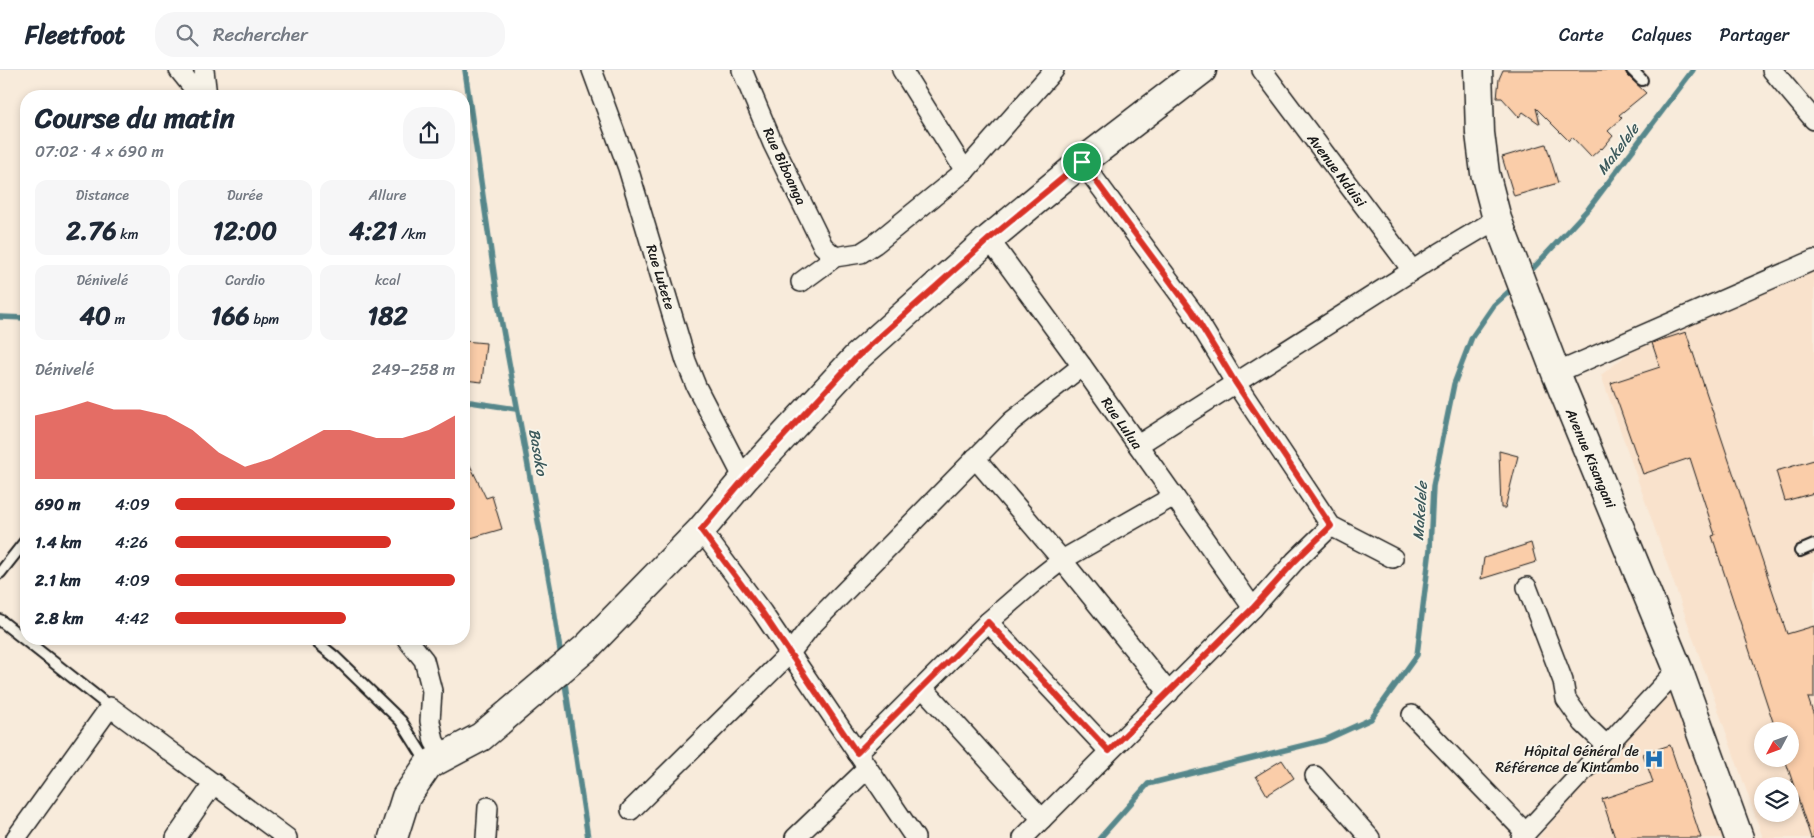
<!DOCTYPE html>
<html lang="fr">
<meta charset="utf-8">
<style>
:root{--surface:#fff;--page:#f6f6f7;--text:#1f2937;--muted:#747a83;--line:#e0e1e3;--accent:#d93025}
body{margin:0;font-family:Sriracha,sans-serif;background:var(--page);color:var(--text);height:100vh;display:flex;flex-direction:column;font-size:19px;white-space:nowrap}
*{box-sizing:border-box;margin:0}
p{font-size:16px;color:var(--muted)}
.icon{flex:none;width:28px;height:28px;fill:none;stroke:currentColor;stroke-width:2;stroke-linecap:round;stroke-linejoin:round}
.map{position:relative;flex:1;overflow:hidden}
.drawer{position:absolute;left:20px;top:20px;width:450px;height:555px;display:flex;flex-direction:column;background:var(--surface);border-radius:20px;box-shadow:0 2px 8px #0003}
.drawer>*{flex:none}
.needle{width:32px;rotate:229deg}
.fabs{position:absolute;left:1754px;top:652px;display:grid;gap:10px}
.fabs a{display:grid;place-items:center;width:45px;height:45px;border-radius:50%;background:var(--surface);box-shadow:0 2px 8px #0003;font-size:25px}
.pin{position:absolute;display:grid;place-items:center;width:42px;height:42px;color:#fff;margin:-21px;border:2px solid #fff;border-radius:50%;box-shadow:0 1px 5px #0007}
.round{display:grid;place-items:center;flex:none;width:52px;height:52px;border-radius:20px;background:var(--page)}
.head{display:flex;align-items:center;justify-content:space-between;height:85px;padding:0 15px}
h1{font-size:28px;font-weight:800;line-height:38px}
.metrics{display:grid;grid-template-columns:repeat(3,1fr);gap:8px;height:85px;padding:5px 15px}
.metrics div{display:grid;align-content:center;border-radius:12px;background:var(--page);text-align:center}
.metrics b{font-size:25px;font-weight:800}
.metrics small{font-size:14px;font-weight:400}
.metrics p{font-size:14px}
.chart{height:140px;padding:10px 15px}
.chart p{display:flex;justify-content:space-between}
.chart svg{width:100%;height:90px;margin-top:5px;fill:var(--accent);opacity:.7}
ul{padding:0 15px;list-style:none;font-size:16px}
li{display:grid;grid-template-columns:80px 60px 1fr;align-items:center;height:38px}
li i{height:12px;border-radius:6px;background:var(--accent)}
header{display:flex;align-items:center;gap:30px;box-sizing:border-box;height:70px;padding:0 25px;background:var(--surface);border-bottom:1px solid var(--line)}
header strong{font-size:24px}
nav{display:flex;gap:28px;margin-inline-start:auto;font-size:18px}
.search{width:350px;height:45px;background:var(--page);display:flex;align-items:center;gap:12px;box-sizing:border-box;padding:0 18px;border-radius:20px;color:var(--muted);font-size:19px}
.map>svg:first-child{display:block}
</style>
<header>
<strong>Fleetfoot</strong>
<div class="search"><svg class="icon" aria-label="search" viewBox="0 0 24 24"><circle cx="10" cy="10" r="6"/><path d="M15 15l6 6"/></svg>Rechercher</div>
<nav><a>Carte</a><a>Calques</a><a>Partager</a></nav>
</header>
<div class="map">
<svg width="1814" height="768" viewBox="0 0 1814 768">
<rect width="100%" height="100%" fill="#f8ebdb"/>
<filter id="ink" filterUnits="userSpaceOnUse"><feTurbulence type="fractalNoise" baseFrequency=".02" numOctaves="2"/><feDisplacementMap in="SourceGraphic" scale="10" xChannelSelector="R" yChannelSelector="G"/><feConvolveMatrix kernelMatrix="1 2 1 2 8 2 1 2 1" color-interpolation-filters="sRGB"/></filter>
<g filter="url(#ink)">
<!-- built -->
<g fill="#f9e2cc" fill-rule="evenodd">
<path d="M 1814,200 L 1814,768 L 1763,768 L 1601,305 L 1629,283 ZM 1762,661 L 1790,661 L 1790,689 L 1762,689 ZM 1762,716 L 1790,716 L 1790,744 L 1762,744 Z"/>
<path d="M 1675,610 L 1727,768 L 1538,768 Z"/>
</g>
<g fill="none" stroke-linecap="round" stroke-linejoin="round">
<!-- stream -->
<g stroke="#57878b" stroke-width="5.5">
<path d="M 465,0 L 499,238 L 552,527 L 561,587"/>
<path d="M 1526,206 L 1589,138 L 1693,0"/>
<path d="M 0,247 L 26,248"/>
<path d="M 464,331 L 516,339"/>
<path d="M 564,607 L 588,768"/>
<path d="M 1100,768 L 1148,714 L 1325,670 L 1371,649 L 1417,585 L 1430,479 L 1433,416 L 1454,314 L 1472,267 L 1494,235 L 1514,217"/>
</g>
</g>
<!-- building -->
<g fill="#facda9" stroke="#1c1c1c">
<path d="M 1503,0 L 1625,0 L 1627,5 L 1646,23 L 1619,45 L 1622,48 L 1608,61 L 1613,66 L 1602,79 L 1601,78 L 1591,87 L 1572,67 L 1569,71 L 1536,38 L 1540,54 L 1523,42 L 1519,47 L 1502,28 L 1497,28 L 1499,9 Z"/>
<path d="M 1546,74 L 1558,113 L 1514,126 L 1502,87 Z"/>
<path d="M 1686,262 L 1787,564 L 1814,556 L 1814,628 L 1808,628 L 1814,646 L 1814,767 L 1811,768 L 1785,689 L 1790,689 L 1790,661 L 1776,661 L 1712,466 L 1715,465 L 1690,388 L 1643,404 L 1611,313 L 1660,297 L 1652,273 Z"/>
<path d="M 464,271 L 486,273 L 482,312 L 464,310 Z"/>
<path d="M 1499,381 L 1518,386 L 1505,438 L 1501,438 Z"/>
<path d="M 464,383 L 486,428 L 492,426 L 502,459 L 464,470 Z"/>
<path d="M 1814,390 L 1814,423 L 1785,431 L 1776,401 Z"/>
<path d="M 1531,473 L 1536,492 L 1481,509 L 1484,488 Z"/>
<path d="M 1670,675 L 1701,768 L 1615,768 L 1602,729 L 1653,712 L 1643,684 Z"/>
<path d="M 1282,690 L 1294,708 L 1267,725 L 1256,706 Z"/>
</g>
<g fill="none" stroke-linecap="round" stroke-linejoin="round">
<defs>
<g id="lane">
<path d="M 1632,0 L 1642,10"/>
<path d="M 1800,481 L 1814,475"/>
<path d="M 0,503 L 26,470"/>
<path d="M 0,550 L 110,637"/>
<path d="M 313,569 L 335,587 L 401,651 L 428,694"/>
</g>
<g id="street">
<path d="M 179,0 L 200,26"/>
<path d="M 204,0 L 207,26"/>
<path d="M 592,0 L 628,98 L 686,291 L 696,316 L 744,409"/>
<path d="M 742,0 L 773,74 L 823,176 L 835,187"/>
<path d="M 902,0 L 965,101"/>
<path d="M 1262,0 L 1412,200"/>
<path d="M 1772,0 L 1814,50"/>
<path d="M 1082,92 L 1192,241 L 1235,312 L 1331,456 L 1393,488"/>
<path d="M 989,169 L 1082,296 L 1253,538"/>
<path d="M 801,212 L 835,187 L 861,183 L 875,174 L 965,101 L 1054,0"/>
<path d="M 1556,303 L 1814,190"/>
<path d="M 1138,375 L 1440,183 L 1497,149"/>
<path d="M 975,388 L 1062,490 L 1169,623"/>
<path d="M 701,460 L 762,542 L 915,768"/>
<path d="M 1527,517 L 1563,611 L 1566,629 L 1583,653 L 1607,676"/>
<path d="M 988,552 L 1109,681"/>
<path d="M 407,569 L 424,590 L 432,621 L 430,651 L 434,671 L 443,686"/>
<path d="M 923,618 L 1042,749"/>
<path d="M 1412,645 L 1526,763"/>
<path d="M 857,683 L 988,552 L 1034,512 L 1062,490 L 1174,426"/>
<path d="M 1315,706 L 1370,768"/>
<path d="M 631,740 L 790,583 L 810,557 L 1012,351 L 1082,296"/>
<path d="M 16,768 L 110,637 L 287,768"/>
<path d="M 176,768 L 214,713"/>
<path d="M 486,768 L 488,737"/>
<path d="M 795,768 L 867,699"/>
<path d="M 1023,768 L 1253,538 L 1295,491 L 1331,456"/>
<path d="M 1521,768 L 1678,599"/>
</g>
<g id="secondary">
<path d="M 1478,0 L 1480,63 L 1485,103 L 1497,149 L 1556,303 L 1678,599 L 1739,768"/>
<path d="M 393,768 L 406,727 L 428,695 L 481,667 L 587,577 L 701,460 L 744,409 L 856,288 L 989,169 L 1082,92 L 1202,0"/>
</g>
</defs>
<!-- lane casing -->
<use href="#lane" stroke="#1c1c1c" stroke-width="14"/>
<!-- street casing -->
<use href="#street" stroke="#1c1c1c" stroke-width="22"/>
<!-- secondary casing -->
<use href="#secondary" stroke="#1c1c1c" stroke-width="31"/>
<!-- lane -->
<use href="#lane" stroke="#f7f3e8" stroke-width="10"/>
<!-- street -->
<use href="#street" stroke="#f7f3e8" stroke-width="19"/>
<!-- secondary -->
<use href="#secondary" stroke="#f7f3e8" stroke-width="28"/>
</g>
</g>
<g fill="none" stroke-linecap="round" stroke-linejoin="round" filter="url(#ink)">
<defs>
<path id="route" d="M 1082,92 L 1192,241 L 1235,312 L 1331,456 L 1295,491 L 1253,538 L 1109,681 L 988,552 L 857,683 L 762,542 L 701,460 L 744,409 L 856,288 L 989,169 Z"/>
</defs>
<!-- route casing -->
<use href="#route" stroke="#fff" stroke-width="10"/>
<!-- route -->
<use href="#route" stroke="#d93025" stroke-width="6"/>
</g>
<!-- icons -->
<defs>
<symbol id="hospital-bare" viewBox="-9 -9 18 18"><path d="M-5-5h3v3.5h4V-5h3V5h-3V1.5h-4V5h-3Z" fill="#1f6fb2" stroke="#f7f3e8" stroke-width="2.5" paint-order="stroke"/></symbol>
</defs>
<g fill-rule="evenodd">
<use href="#hospital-bare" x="1640" y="675" width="28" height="28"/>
</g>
<g text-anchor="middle" stroke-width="4" stroke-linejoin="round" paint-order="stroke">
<!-- street labels -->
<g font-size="14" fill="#1c1c1c" stroke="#f7f3e8">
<text transform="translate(785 96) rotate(65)" y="5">Rue Biboanga</text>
<text transform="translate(1337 100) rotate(53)" y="5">Avenue Nduisi</text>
<text transform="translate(661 207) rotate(73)" y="5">Rue Lutete</text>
<text transform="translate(1122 353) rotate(55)" y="5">Rue Lulua</text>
<text transform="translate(1591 388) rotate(67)" y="5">Avenue Kisangani</text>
</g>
<!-- poi labels -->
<g font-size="14" fill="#1c1c1c" stroke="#f7f3e8" text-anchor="end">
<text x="1639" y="686">Hôpital Général de<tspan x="1639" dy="16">Référence de Kintambo</tspan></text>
</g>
<!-- water labels -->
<g font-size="15" font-style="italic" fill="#3e5b5d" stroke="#f7f3e8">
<text transform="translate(1618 79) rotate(-53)" y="5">Makelele</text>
<text transform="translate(538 382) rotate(80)" y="5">Basoko</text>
<text transform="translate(1420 441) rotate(-86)" y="5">Makelele</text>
</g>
</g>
</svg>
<div class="fabs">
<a><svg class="needle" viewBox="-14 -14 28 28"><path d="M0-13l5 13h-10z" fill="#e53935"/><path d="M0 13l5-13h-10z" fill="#747a83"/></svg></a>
<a><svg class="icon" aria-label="layers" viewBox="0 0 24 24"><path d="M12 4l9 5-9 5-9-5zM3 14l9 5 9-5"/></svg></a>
</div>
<div class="pin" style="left:1082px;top:92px;background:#1e9e55"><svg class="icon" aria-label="arrive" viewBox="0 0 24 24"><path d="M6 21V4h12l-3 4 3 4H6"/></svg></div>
<section class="drawer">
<div class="head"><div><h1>Course du matin</h1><p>07:02 · 4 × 690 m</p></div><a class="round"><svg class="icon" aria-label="share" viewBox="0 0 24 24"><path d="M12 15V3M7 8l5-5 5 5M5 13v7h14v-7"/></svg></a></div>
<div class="metrics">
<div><p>Distance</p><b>2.76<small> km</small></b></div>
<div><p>Durée</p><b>12:00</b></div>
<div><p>Allure</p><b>4:21<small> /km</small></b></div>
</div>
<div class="metrics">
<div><p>Dénivelé</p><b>40<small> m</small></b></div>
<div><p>Cardio</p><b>166<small> bpm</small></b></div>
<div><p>kcal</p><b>182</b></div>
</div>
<div class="chart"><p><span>Dénivelé</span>249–258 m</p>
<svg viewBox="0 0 160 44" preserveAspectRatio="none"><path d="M0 44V13L10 10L20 6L30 10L40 10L50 13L60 20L70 31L80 38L90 34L100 27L110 20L120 20L130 24L140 24L150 20L160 13V44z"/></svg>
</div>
<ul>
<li><b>690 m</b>4:09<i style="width:100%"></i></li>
<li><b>1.4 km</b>4:26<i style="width:77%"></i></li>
<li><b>2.1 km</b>4:09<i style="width:100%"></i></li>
<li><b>2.8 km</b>4:42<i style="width:61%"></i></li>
</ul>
</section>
</div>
